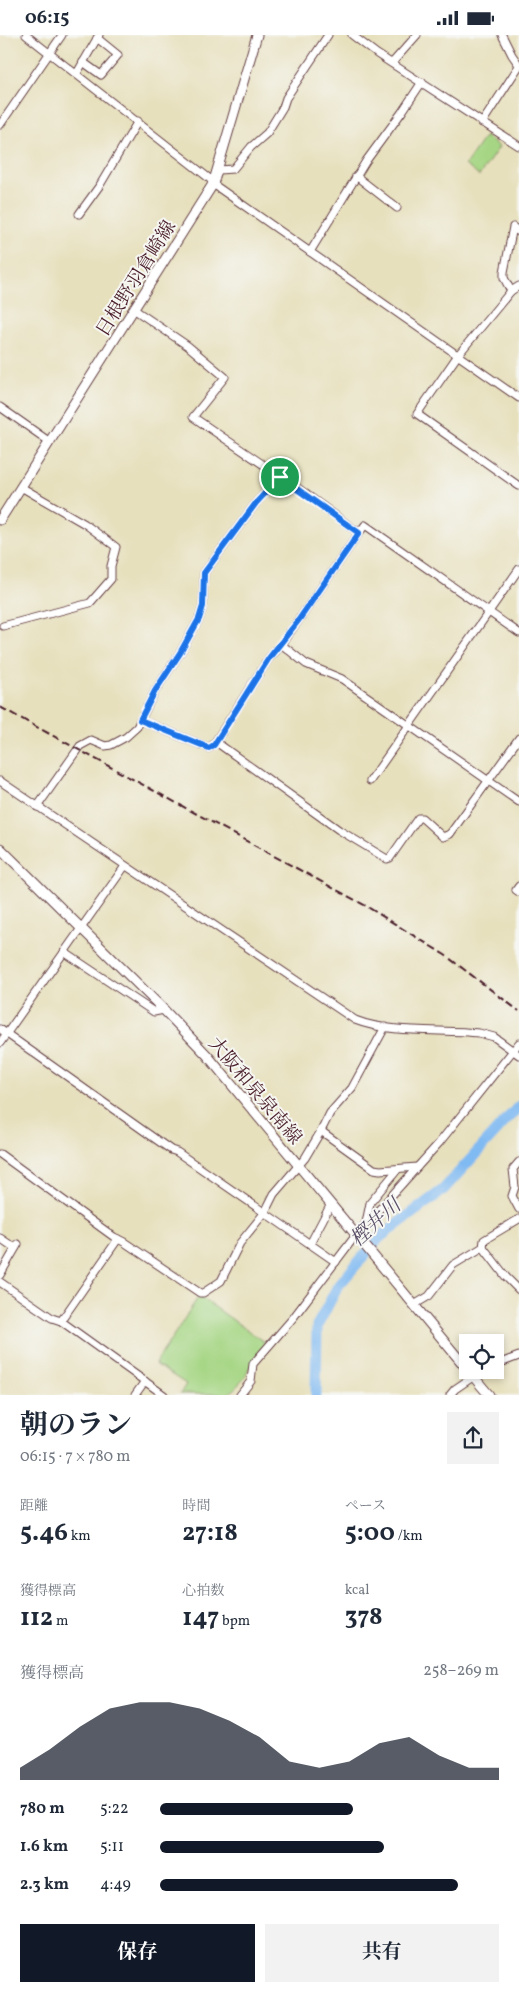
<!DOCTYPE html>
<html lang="ja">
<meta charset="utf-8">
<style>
:root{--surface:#fff;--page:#f2f2f3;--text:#1f2937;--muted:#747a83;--accent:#111827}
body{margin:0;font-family:Vollkorn,"Noto Serif JP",serif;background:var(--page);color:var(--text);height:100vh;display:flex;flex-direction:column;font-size:19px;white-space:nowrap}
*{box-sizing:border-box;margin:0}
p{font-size:16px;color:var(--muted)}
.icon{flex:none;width:28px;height:28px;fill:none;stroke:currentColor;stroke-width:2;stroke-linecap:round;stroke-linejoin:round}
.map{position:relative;height:1360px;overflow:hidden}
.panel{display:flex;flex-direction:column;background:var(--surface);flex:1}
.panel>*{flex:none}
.buttons{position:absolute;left:459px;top:1299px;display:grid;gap:10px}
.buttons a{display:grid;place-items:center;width:45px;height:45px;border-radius:0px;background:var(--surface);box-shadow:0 2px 8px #0003;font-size:25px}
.pin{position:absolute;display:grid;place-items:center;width:42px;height:42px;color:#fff;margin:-21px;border:2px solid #fff;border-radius:50%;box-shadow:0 1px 5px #0007}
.round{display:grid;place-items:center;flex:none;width:52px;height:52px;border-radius:0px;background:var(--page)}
.head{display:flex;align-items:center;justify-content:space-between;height:85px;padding:0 20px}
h1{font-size:28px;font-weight:700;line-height:38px}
.metrics{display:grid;grid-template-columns:repeat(3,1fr);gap:8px;height:85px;padding:5px 20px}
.metrics div{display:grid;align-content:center}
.metrics b{font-size:25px;font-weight:700}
.metrics small{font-size:14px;font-weight:400}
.metrics p{font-size:14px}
.chart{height:140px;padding:10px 20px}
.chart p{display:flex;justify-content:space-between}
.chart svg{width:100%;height:90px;margin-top:5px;fill:var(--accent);opacity:.7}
.cta{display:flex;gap:10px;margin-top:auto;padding:10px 20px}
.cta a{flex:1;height:58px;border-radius:0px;background:var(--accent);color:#fff;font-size:20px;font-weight:700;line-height:58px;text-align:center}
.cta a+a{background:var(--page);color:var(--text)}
ul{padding:0 20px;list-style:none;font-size:16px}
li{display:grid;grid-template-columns:80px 60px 1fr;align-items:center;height:38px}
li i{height:12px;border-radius:6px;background:var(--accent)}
.status{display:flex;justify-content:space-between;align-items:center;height:35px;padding:0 25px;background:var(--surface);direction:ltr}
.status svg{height:14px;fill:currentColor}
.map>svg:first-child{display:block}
</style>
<div class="status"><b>06:15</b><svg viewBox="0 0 49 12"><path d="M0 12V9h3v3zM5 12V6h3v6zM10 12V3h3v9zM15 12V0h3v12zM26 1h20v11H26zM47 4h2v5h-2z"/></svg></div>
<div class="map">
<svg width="519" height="1360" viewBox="0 0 519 1360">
<rect width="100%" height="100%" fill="#f6f6f2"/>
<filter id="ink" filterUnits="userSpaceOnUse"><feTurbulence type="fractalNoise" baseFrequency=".02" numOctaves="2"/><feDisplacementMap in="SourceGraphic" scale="10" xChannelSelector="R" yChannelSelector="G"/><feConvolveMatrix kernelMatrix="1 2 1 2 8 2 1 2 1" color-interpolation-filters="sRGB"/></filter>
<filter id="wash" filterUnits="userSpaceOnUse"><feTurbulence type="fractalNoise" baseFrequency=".0096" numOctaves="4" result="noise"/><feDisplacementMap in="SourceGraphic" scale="20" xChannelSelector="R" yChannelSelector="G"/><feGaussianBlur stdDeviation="1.12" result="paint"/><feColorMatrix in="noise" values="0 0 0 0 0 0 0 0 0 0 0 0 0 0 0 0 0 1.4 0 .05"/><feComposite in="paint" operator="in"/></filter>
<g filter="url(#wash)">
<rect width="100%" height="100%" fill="#e7e0bd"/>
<!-- green -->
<g fill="#a6d684" stroke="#787a58">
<path d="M 485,101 L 499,112 L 479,141 L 465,130 Z"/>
<path d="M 199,1261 L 267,1309 L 248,1335 L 244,1344 L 229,1359 L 180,1359 L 186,1349 L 155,1329 Z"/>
</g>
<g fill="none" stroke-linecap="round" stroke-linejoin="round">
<!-- river -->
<path stroke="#80baf2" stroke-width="11" d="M 316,1360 L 317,1291 L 338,1251 L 380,1202 L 443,1155 L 519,1071"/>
</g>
</g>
<g filter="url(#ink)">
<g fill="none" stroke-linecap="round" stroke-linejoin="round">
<defs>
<g id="minor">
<path d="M 26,0 L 210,144 L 213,149 L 519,363"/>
<path d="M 352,0 L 377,19 L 519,111"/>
<path d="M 502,0 L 512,20 L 519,30"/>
<path d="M 83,27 L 101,40 L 118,20 L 97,3"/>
<path d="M 392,28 L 417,0"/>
<path d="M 77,38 L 99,0"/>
<path d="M 482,88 L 519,31"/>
<path d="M 0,90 L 62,0"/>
<path d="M 219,135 L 233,134 L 251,112 L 267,98 L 283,72 L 286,63 L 328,0"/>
<path d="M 356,141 L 397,173"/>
<path d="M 79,179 L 100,150 L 138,86"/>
<path d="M 519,197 L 513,192 L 504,237 L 504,243 L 511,256 L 519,251"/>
<path d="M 310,217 L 366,126 L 402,77 L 422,47"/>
<path d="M 511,256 L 458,320 L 417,379 L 519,451"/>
<path d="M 135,275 L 188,311 L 225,342 L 193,382 L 302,456 L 359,498 L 298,586 L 281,609 L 306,629 L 342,644 L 519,767"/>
<path d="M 0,372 L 50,407"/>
<path d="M 359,498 L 365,490 L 519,598"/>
<path d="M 3,591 L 90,568 L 111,544 L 111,531 L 116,512 L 85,489 L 21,452"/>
<path d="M 140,685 L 209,713 L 214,709 L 269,623 L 281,609"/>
<path d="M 216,707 L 339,795 L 387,824 L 390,823 L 418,783 L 422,783 L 443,802 L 450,799 L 519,703"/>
<path d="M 0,746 L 355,985 C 390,999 442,994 479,998 L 494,1002 L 519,1020"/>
<path d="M 370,746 L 519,534"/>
<path d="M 37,772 L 80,711 L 91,705 L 105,711 L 111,710 L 126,702 L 137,692 L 155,656 L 180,618 L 199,584 L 203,571 L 204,538 L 256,468 L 280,441"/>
<path d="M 519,851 L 516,855 L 519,857"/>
<path d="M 64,917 L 154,977 L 164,975"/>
<path d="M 0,994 L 171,1115 L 177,1117 L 336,1227"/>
<path d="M 0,1008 L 125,831"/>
<path d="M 321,1096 L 374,1134 L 380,1135 L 417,1132"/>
<path d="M 0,1119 L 114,1202 L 124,1207 L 200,1258 L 203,1258 L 221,1246 L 240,1208 L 265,1177 L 274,1159 L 305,1123 L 321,1096 L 330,1078 L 352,1053 L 385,992"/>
<path d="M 519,1127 L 513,1134 L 515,1152 L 512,1161 L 519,1174"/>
<path d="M 366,1188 L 370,1168 L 398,1134"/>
<path d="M 0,1203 L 15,1213"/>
<path d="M 310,1209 L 331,1169"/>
<path d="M 483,1212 L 506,1242 L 519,1255"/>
<path d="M 0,1240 L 18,1209"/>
<path d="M 0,1247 L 52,1283 L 61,1286 L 164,1360"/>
<path d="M 414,1270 L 429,1261 L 453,1230 L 483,1212 L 484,1205 L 519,1184"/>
<path d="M 61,1286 L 118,1204"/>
<path d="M 495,1330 L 519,1321"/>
<path d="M 135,1360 L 145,1346"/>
<path d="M 240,1360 L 251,1346 L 253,1329 L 293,1283 L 356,1200 L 439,1108 L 519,1008"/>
<path d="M 450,1360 L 455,1354 L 483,1335"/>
</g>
<g id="major">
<path d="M 0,485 L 213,149 L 257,0"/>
<path d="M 0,813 L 164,975 L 207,1020 L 468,1335"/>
<path d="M 468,1335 L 489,1360"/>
</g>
</defs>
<!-- minor casing -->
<use href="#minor" stroke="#623c41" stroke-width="9"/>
<!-- major casing -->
<use href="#major" stroke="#623c41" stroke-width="11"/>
<!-- minor -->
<use href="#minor" stroke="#fff" stroke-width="7"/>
<!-- major -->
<use href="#major" stroke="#fff" stroke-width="9"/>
<!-- rail -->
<path stroke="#4a1f2b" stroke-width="2" stroke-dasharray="8 4" stroke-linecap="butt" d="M 0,672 L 366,871 L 445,920 L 519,976"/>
</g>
</g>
<g fill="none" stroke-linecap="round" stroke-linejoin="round" filter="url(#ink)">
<defs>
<path id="route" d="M 280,442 L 359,498 L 298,586 L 269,623 L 214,710 L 209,713 L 140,685 L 155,656 L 180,618 L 199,584 L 203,571 L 204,538 L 256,468 Z"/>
</defs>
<!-- route casing -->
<use href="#route" stroke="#fff" stroke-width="10"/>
<!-- route -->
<use href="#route" stroke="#1a73e8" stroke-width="6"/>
</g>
<g text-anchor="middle" stroke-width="4" stroke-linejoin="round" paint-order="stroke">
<!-- street labels -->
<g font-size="19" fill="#4a1f2b" stroke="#f6f6f2">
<text transform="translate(135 243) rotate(-58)" y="7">日根野羽倉崎線</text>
<text transform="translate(256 1055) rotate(50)" y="7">大阪和泉泉南線</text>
</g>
<!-- water labels -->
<g font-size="20" font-style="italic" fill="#5a4e67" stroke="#f6f6f2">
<text transform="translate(375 1187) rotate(-42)" y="7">樫井川</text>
</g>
</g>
</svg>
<div class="buttons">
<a><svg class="icon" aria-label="locate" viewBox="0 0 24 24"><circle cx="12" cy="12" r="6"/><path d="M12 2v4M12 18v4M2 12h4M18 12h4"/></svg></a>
</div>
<div class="pin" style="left:280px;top:442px;background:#1e9e55"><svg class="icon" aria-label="arrive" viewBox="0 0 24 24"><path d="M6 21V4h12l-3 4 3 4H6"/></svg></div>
</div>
<section class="panel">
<div class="head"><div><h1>朝のラン</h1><p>06:15 · 7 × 780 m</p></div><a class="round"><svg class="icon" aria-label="share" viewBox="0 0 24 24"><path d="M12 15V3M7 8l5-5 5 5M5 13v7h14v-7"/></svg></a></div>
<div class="metrics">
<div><p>距離</p><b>5.46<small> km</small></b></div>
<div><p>時間</p><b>27:18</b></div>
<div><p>ペース</p><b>5:00<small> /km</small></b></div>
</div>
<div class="metrics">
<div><p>獲得標高</p><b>112<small> m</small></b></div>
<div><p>心拍数</p><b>147<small> bpm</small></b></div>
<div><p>kcal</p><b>378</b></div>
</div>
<div class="chart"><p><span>獲得標高</span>258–269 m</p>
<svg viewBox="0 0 160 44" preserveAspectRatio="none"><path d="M0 44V38L10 29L20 18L30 9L40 6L50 6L60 9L70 15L80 23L90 35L100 38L110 35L120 26L130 23L140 32L150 38L160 38V44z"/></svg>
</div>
<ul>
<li><b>780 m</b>5:22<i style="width:57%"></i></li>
<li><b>1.6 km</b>5:11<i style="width:66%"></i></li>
<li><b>2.3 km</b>4:49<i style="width:88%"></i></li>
</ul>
<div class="cta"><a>保存</a><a>共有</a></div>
</section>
